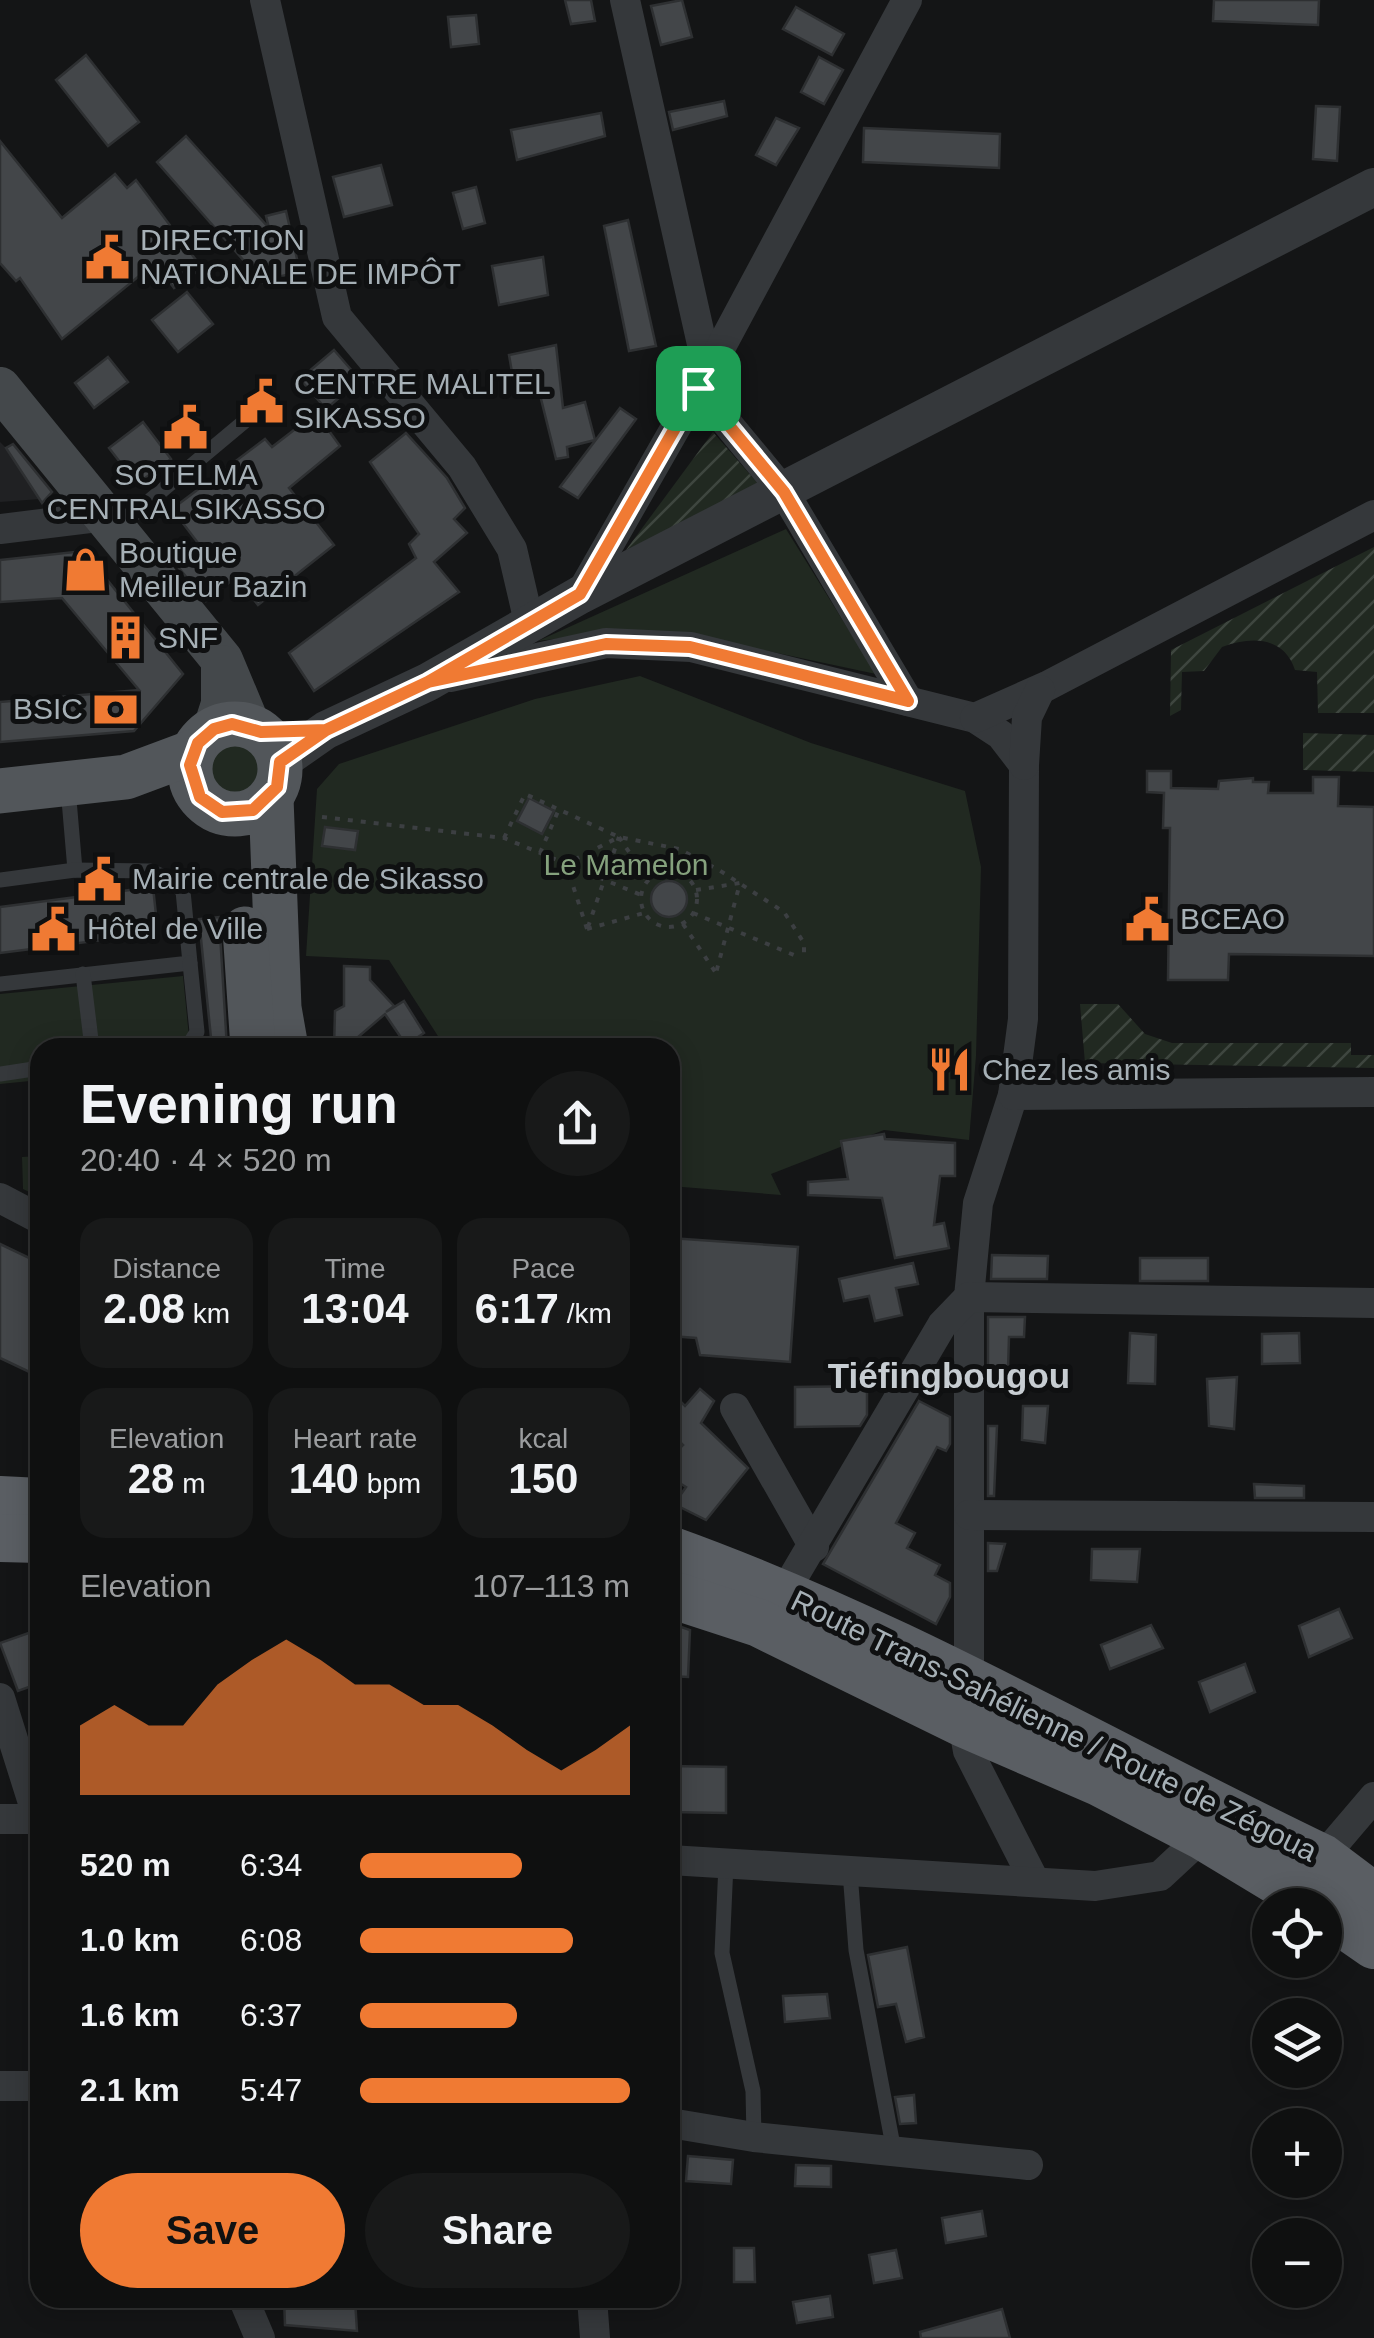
<!DOCTYPE html>
<meta charset="utf-8">
<style>
:root{--surface:#0f1010;--page:#181919;--text:#f1f3f6;--muted:#9b9d9f;--line:#2f3030;--accent:#f07a33}
body{margin:0;font-family:Helvetica,sans-serif;background:var(--page);color:var(--text);height:100vh;display:flex;flex-direction:column;font-size:38px;white-space:nowrap}
*{box-sizing:border-box;margin:0}
p{font-size:32px;color:var(--muted)}
.icon{flex:none;width:55px;height:55px;fill:none;stroke:currentColor;stroke-width:2;stroke-linecap:round;stroke-linejoin:round}
.map{position:relative;flex:1;overflow:hidden}
.sheet{position:absolute;left:30px;top:1038px;width:650px;height:1270px;display:flex;flex-direction:column;background:var(--surface);border-radius:30px;box-shadow:0 5px 25px #0003,0 0 0 2px var(--line)}
.sheet>*{flex:none}
.controls{position:absolute;left:1252px;top:1888px;display:grid;gap:20px}
.controls a{display:grid;place-items:center;width:90px;height:90px;border-radius:50%;background:var(--surface);box-shadow:0 5px 25px #0003,0 0 0 2px var(--line);font-size:50px}
.pin{position:absolute;display:grid;place-items:center;width:85px;height:85px;color:#fff;margin:-42px;border-radius:20px;box-shadow:0 5px 15px #0006}
.round{display:grid;place-items:center;flex:none;width:105px;height:105px;border-radius:52px;background:var(--page)}
.headline{display:flex;align-items:center;justify-content:space-between;height:170px;padding:0 50px}
h1{font-size:55px;font-weight:600;line-height:75px}
.stats{display:grid;grid-template-columns:repeat(3,1fr);gap:15px;height:170px;padding:10px 50px}
.stats div{display:grid;align-content:center;border-radius:25px;background:var(--page);text-align:center}
.stats b{font-size:42px;font-weight:600}
.stats small{font-size:28px;font-weight:400}
.stats p{font-size:28px}
.chart{height:280px;padding:20px 50px}
.chart p{display:flex;justify-content:space-between}
.chart svg{width:100%;height:180px;margin-top:10px;fill:var(--accent);opacity:.7}
.action{display:flex;gap:20px;margin-top:auto;padding:20px 50px}
.action a{flex:1;height:115px;border-radius:60px;background:var(--accent);color:#111;font-size:40px;font-weight:600;line-height:115px;text-align:center}
.action a+a{background:var(--page);color:var(--text)}
ul{padding:0 50px;list-style:none;font-size:32px}
li{display:grid;grid-template-columns:160px 120px 1fr;align-items:center;height:75px}
li i{height:25px;border-radius:12px;background:var(--accent)}
.map>svg:first-child{display:block}
</style>
<div class="map">
<svg width="1374" height="2338" viewBox="0 0 1374 2338">
<defs>
<pattern id="garden-furrows" width="10" height="10" patternUnits="userSpaceOnUse" patternTransform="scale(2.5)"><rect width="10" height="10" fill="#212921"/><path d="M-1 1l2-2M0 10L10 0M9 11l2-2" fill="none" stroke="#3e463f"/></pattern>
</defs>
<rect width="100%" height="100%" fill="#141516"/>
<!-- built -->
<path fill="#202123" d="M 0,442 L 6,448 L 40,499 L 0,502 Z"/>
<!-- green -->
<g fill="#212921">
<path d="M 786,529 L 876,674 L 697,636 L 588,635 L 538,641 Z"/>
<path d="M 640,676 L 811,743 L 965,791 L 981,867 L 976,1056 L 969,1140 L 884,1130 L 771,1174 L 781,1195 L 670,1186 L 670,1048 L 445,1047 L 389,960 L 306,956 L 317,789 L 339,764 L 535,699 Z"/>
<circle cx="236" cy="770" r="33"/>
<path d="M 183,976 L 190,1047 L 40,1048 L 40,1080 L 0,1084 L 0,994 Z"/>
<path d="M 40,1156 L 40,1197 L 23,1189 L 22,1157 Z"/>
</g>
<!-- garden -->
<g fill="url(#garden-furrows)">
<path d="M 713,432 L 759,485 L 626,550 Z"/>
<path d="M 1374,547 L 1374,713 L 1318,713 L 1317,672 L 1295,670 C 1284,636 1251,636 1222,647 L 1204,671 L 1182,672 L 1181,710 L 1170,716 L 1171,650 Z"/>
<path d="M 1303,733 L 1374,735 L 1374,772 L 1303,770 Z"/>
<path d="M 1080,1004 L 1118,1004 L 1145,1034 L 1172,1043 L 1351,1043 L 1351,1055 L 1374,1055 L 1374,1068 L 1085,1063 Z"/>
</g>
<!-- building -->
<g fill="#434649" stroke="#2e3032" stroke-width="2.5">
<path d="M 565,0 L 591,0 L 595,21 L 571,24 Z"/>
<path d="M 682,0 L 692,37 L 661,45 L 651,6 Z"/>
<path d="M 1214,0 L 1319,0 L 1318,25 L 1213,21 Z"/>
<path d="M 796,7 L 844,34 L 832,55 L 783,29 Z"/>
<path d="M 476,15 L 479,44 L 451,47 L 448,17 Z"/>
<path d="M 86,55 L 139,122 L 108,146 L 56,80 Z"/>
<path d="M 819,57 L 843,70 L 824,104 L 801,92 Z"/>
<path d="M 724,101 L 727,116 L 673,130 L 669,112 Z"/>
<path d="M 1316,106 L 1340,107 L 1337,161 L 1313,159 Z"/>
<path d="M 601,113 L 605,136 L 517,160 L 511,130 Z"/>
<path d="M 776,118 L 799,128 L 776,165 L 756,155 Z"/>
<path d="M 864,128 L 1000,134 L 999,168 L 863,162 Z"/>
<path d="M 186,136 L 269,228 L 266,216 L 286,211 L 300,272 L 273,278 L 266,286 L 157,162 Z"/>
<path d="M 0,141 L 62,218 L 115,174 L 127,188 L 136,180 L 202,268 L 174,288 L 155,263 L 62,339 L 20,278 L 16,281 L 0,263 Z"/>
<path d="M 381,165 L 392,205 L 344,217 L 333,177 Z"/>
<path d="M 476,187 L 485,223 L 463,229 L 453,193 Z"/>
<path d="M 628,220 L 656,346 L 629,351 L 604,226 Z"/>
<path d="M 543,257 L 548,295 L 499,305 L 492,266 Z"/>
<path d="M 187,292 L 213,324 L 178,352 L 152,320 Z"/>
<path d="M 556,345 L 563,408 L 585,402 L 595,440 L 567,447 L 568,457 L 556,459 L 539,391 L 516,396 L 509,355 Z"/>
<path d="M 334,350 L 360,380 L 326,409 L 300,379 Z"/>
<path d="M 108,357 L 128,382 L 94,408 L 75,383 Z"/>
<path d="M 620,408 L 636,419 L 578,498 L 560,487 Z"/>
<path d="M 316,413 L 340,446 L 289,488 L 334,545 L 258,605 L 236,577 L 206,601 L 174,562 L 198,543 L 172,509 L 265,439 L 272,447 Z"/>
<path d="M 143,422 L 171,459 L 137,484 L 109,448 Z"/>
<path d="M 406,433 L 447,478 L 465,508 L 454,519 L 467,533 L 434,562 L 459,592 L 314,691 L 289,653 L 416,558 L 409,544 L 419,534 L 370,462 Z"/>
<path d="M 13,444 L 52,492 L 42,503 L 6,448 Z"/>
<path d="M 84,551 L 183,674 L 134,731 L 0,742 L 0,702 L 139,690 L 62,598 L 0,602 L 0,560 Z"/>
<path d="M 1147,771 L 1171,771 L 1171,788 L 1218,789 L 1219,781 L 1253,778 L 1253,782 L 1269,782 L 1268,793 L 1313,793 L 1313,777 L 1339,777 L 1338,806 L 1374,807 L 1374,956 L 1229,954 L 1228,980 L 1168,980 L 1170,828 L 1163,828 L 1164,793 L 1147,792 Z"/>
<path d="M 529,798 L 554,811 L 542,834 L 517,821 Z"/>
<path d="M 325,827 L 358,831 L 355,850 L 322,846 Z"/>
<circle cx="669" cy="899" r="18"/>
<path d="M 153,887 L 158,933 L 0,953 L 0,907 Z"/>
<path d="M 219,917 L 227,1048 L 212,1048 L 199,919 Z"/>
<path d="M 344,966 L 370,967 L 370,980 L 394,1006 L 386,1012 L 404,1001 L 424,1033 L 406,1045 L 385,1014 L 358,1037 L 359,1048 L 334,1048 L 335,1011 L 344,1006 Z"/>
<path d="M 884,1134 L 885,1139 L 955,1143 L 955,1176 L 940,1176 L 934,1225 L 944,1223 L 949,1248 L 895,1258 L 882,1198 L 808,1195 L 808,1182 L 848,1179 L 841,1141 Z"/>
<path d="M 670,1238 L 798,1247 L 790,1362 L 700,1355 L 696,1338 L 670,1336 Z"/>
<path d="M 0,1244 L 40,1263 L 40,1377 L 0,1358 Z"/>
<path d="M 992,1255 L 1048,1256 L 1047,1279 L 991,1279 Z"/>
<rect x="1140" y="1258" width="68" height="23"/>
<path d="M 913,1263 L 918,1284 L 896,1288 L 902,1315 L 875,1321 L 869,1296 L 844,1301 L 839,1279 Z"/>
<path d="M 988,1317 L 1025,1317 L 1024,1337 L 1009,1337 L 1008,1369 L 988,1368 Z"/>
<path d="M 1130,1333 L 1156,1335 L 1155,1384 L 1128,1383 Z"/>
<path d="M 1299,1333 L 1300,1363 L 1262,1364 L 1262,1334 Z"/>
<path d="M 1237,1377 L 1234,1429 L 1209,1426 L 1207,1379 Z"/>
<path d="M 867,1386 L 867,1415 L 860,1426 L 795,1427 L 795,1387 Z"/>
<path d="M 700,1389 L 714,1401 L 701,1423 L 748,1468 L 706,1520 L 674,1504 L 686,1487 L 670,1477 L 670,1458 L 683,1445 L 670,1432 L 670,1391 L 685,1406 Z"/>
<path d="M 919,1401 L 950,1417 L 950,1444 L 946,1451 L 937,1447 L 896,1523 L 915,1533 L 907,1548 L 940,1565 L 935,1575 L 950,1583 L 950,1597 L 936,1624 L 823,1564 Z"/>
<path d="M 1023,1406 L 1048,1406 L 1045,1443 L 1022,1440 Z"/>
<path d="M 988,1426 L 997,1426 L 994,1496 L 988,1496 Z"/>
<path d="M 1254,1484 L 1304,1486 L 1304,1498 L 1255,1498 Z"/>
<path d="M 988,1543 L 1005,1544 L 997,1571 L 988,1571 Z"/>
<path d="M 1092,1549 L 1140,1549 L 1137,1582 L 1091,1580 Z"/>
<path d="M 1339,1609 L 1352,1638 L 1309,1657 L 1299,1626 Z"/>
<path d="M 670,1623 L 690,1630 L 688,1677 L 670,1676 Z"/>
<path d="M 1151,1625 L 1163,1648 L 1110,1669 L 1101,1645 Z"/>
<path d="M 40,1629 L 40,1683 L 18,1691 L 0,1643 Z"/>
<path d="M 1245,1664 L 1255,1692 L 1210,1712 L 1199,1682 Z"/>
<path d="M 670,1766 L 726,1767 L 726,1813 L 670,1812 Z"/>
<path d="M 907,1947 L 924,2037 L 906,2042 L 896,2004 L 878,2007 L 868,1955 Z"/>
<path d="M 827,1994 L 830,2018 L 785,2022 L 783,1996 Z"/>
<path d="M 914,2095 L 916,2123 L 900,2124 L 895,2097 Z"/>
<path d="M 688,2156 L 733,2160 L 731,2184 L 686,2181 Z"/>
<path d="M 796,2165 L 831,2166 L 831,2187 L 795,2186 Z"/>
<path d="M 982,2211 L 986,2236 L 946,2243 L 942,2218 Z"/>
<path d="M 734,2248 L 754,2248 L 755,2282 L 734,2282 Z"/>
<path d="M 896,2250 L 902,2278 L 874,2283 L 869,2255 Z"/>
<path d="M 830,2296 L 833,2317 L 797,2323 L 793,2302 Z"/>
<path d="M 284,2298 L 355,2299 L 357,2331 L 285,2325 Z"/>
<path d="M 1002,2309 L 1010,2338 L 921,2338 L 920,2332 Z"/>
</g>
<g fill="none" stroke-linecap="round" stroke-linejoin="round">
<!-- path -->
<g stroke="#3c3f42" stroke-width="4" stroke-dasharray="5 8" stroke-linecap="butt">
<path d="M 322,817 L 504,838 L 641,895"/>
<path d="M 619,837 L 647,879"/>
<path d="M 504,838 L 525,794 L 619,837 L 679,849 L 719,870 L 784,912 L 804,943 L 804,954"/>
<path d="M 540,853 L 559,809"/>
<circle cx="669" cy="899" r="28"/>
<path d="M 696,890 L 740,883 L 716,973"/>
<path d="M 693,913 L 801,958"/>
<path d="M 683,924 L 716,973"/>
<path d="M 588,927 L 619,837"/>
<path d="M 587,929 L 566,864 L 619,837"/>
<path d="M 587,929 L 644,913"/>
</g>
<!-- service -->
<g stroke="#35383b" stroke-width="15">
<path d="M 117,528 L 263,406"/>
<path d="M 68,788 L 75,870"/>
<path d="M 0,880 L 75,870 L 150,871 L 169,879 L 183,891 L 190,963 L 0,984"/>
<path d="M 83,974 L 92,1048"/>
<path d="M 187,1048 L 197,1032 L 190,963"/>
<path d="M 0,1074 L 40,1068"/>
<path d="M 726,1864 L 722,1953 L 753,2091 L 754,2137"/>
<path d="M 850,1872 L 856,1950 L 894,2151"/>
</g>
<!-- minor -->
<g stroke="#35383b" stroke-width="30">
<path d="M 265,0 L 337,317 L 462,467 L 512,549 L 529,622"/>
<path d="M 625,0 L 708,371"/>
<path d="M 698,388 L 784,492 L 908,701"/>
<path d="M 0,529 L 106,516"/>
<path d="M 580,595 L 708,371 L 907,0"/>
<path d="M 450,677 L 606,643 L 691,647 L 975,718 L 1001,735 L 1024,765 L 1023,1019 L 1013,1095 L 978,1203 L 969,1297 L 969,1678 L 963,1723 L 968,1751 L 1035,1882"/>
<path d="M 975,718 L 1047,686 L 1374,515"/>
<path d="M 1024,765 L 1027,717 L 1040,690"/>
<path d="M 1013,1095 L 1374,1092"/>
<path d="M 0,1198 L 40,1219"/>
<path d="M 735,1408 L 814,1547"/>
<path d="M 969,1515 L 1374,1517"/>
<path d="M 785,1591 L 942,1325 L 969,1297 L 1374,1303"/>
<path d="M 0,1698 L 40,1825"/>
<path d="M 0,1819 L 40,1819"/>
<path d="M 1322,1858 L 1374,1797"/>
<path d="M 670,1860 L 1095,1886 L 1160,1876 L 1203,1836"/>
<path d="M 0,2086 L 40,2086"/>
<path d="M 670,2123 L 754,2137 L 1028,2165"/>
<path d="M 243,2298 L 260,2338"/>
<path d="M 592,2298 L 595,2338"/>
</g>
<!-- tertiary -->
<path stroke="#35383b" stroke-width="38" d="M 280,762 L 326,730 L 428,682 L 580,595 L 1374,187"/>
<!-- secondary -->
<g stroke="#44484b" stroke-width="42">
<path d="M 0,388 L 222,660 L 250,727"/>
<path d="M 214,729 L 222,704 L 222,666"/>
</g>
<!-- primary -->
<g stroke="#52565a" stroke-width="45">
<circle cx="235" cy="769" r="45"/>
<path d="M 0,791 L 126,777 L 193,752"/>
<path d="M 271,798 L 279,1008 L 286,1048"/>
<path d="M 245,929 L 253,1048"/>
</g>
<!-- trunk -->
<g stroke="#5a5e63" stroke-width="48">
<path d="M 0,1500 L 40,1502"/>
<path d="M 0,1538 L 40,1539"/>
<path d="M 670,1550 C 898,1632 1105,1754 1322,1858 L 1374,1897"/>
<path d="M 670,1594 L 759,1623 L 963,1723 L 1099,1782 L 1203,1836 L 1317,1905"/>
<path d="M 1325,1911 L 1374,1945"/>
</g>
</g>
<g fill="none" stroke-linecap="round" stroke-linejoin="round">
<defs>
<path id="route" d="M 698,388 L 580,594 L 428,682 L 326,730 L 261,732 L 232,724 L 214,729 L 198,743 L 190,765 L 200,797 L 222,812 L 253,810 L 277,787 L 280,762 L 326,730 L 428,682 L 606,644 L 690,647 L 908,701 L 784,492 L 698,388"/>
</defs>
<!-- route casing -->
<use href="#route" stroke="#fff" stroke-width="20"/>
<!-- route -->
<use href="#route" stroke="#f07a33" stroke-width="12"/>
</g>
<!-- icons -->
<defs>
<symbol id="civic-bare" viewBox="-9 -9 18 18"><path d="M-.6-6.5H3V-4.5H.6V-3L4-1V1h2V6H-6V1h2V-1L-.6-3ZM-1.2 2.5V6h2.4V2.5Z" fill="#f07a33" stroke="#0f1011" stroke-width="2.5" paint-order="stroke"/></symbol>
<symbol id="shop-bare" viewBox="-9 -9 18 18"><path d="M-5-2.5h2.3a2.7 3.5 0 0 1 5.4 0H5L5.5 6h-11ZM-1.5-2.5h3a1.5 2.3 0 0 0-3 0Z" fill="#f07a33" stroke="#0f1011" stroke-width="2.5" paint-order="stroke"/></symbol>
<symbol id="building-bare" viewBox="-9 -9 18 18"><path d="M-4-6H4V6H1V3H-1V6H-4ZM-2.5-4.3h1.7v1.8h-1.7ZM.8-4.3h1.7v1.8H.8ZM-2.5-1h1.7V.8h-1.7ZM.8-1h1.7V.8H.8Z" fill="#f07a33" stroke="#0f1011" stroke-width="2.5" paint-order="stroke"/></symbol>
<symbol id="bank-bare" viewBox="-9 -9 18 18"><path d="M-6-4H6V4H-6ZM0-2.3a2.3 2.3 0 1 0 0 4.6a2.3 2.3 0 1 0 0-4.6Z" fill="#f07a33" stroke="#0f1011" stroke-width="2.5" paint-order="stroke"/></symbol>
<symbol id="restaurant-bare" viewBox="-9 -9 18 18"><path d="M-5-6h1v4h1v-4h1v4h1v-4h1v5L-1.5 .5V6h-2V.5L-5-1ZM5-6V6H3V1.5H1.5Q1.5-4 5-6Z" fill="#f07a33" stroke="#0f1011" stroke-width="2.5" paint-order="stroke"/></symbol>
</defs>
<g fill-rule="evenodd">
<use href="#civic-bare" x="76" y="226" width="63" height="63"/>
<use href="#civic-bare" x="230" y="370" width="63" height="63"/>
<use href="#civic-bare" x="154" y="396" width="63" height="63"/>
<use href="#shop-bare" x="54" y="538" width="63" height="63"/>
<use href="#building-bare" x="94" y="606" width="63" height="63"/>
<use href="#bank-bare" x="84" y="678" width="63" height="63"/>
<use href="#civic-bare" x="68" y="848" width="63" height="63"/>
<use href="#civic-bare" x="1116" y="888" width="63" height="63"/>
<use href="#civic-bare" x="22" y="898" width="63" height="63"/>
<use href="#restaurant-bare" x="918" y="1038" width="63" height="63"/>
</g>
<g text-anchor="middle" stroke-width="10" stroke-linejoin="round" paint-order="stroke">
<!-- poi labels -->
<g font-size="30" fill="#a6b0b6" stroke="#0f1011" text-anchor="start">
<text x="140" y="250">DIRECTION<tspan x="140" dy="34">NATIONALE DE IMPÔT</tspan></text>
<text x="294" y="394">CENTRE MALITEL<tspan x="294" dy="34">SIKASSO</tspan></text>
<text x="186" y="485" text-anchor="middle">SOTELMA<tspan x="186" dy="34">CENTRAL SIKASSO</tspan></text>
<text x="119" y="563">Boutique<tspan x="119" dy="34">Meilleur Bazin</tspan></text>
<text x="158" y="648">SNF</text>
<text x="83" y="719" text-anchor="end">BSIC</text>
<text x="132" y="889">Mairie centrale de Sikasso</text>
<text x="1180" y="929">BCEAO</text>
<text x="87" y="939">Hôtel de Ville</text>
<text x="982" y="1080">Chez les amis</text>
</g>
<!-- park labels -->
<g font-size="30" fill="#85a17d" stroke="#0f1011">
<text x="626" y="875">Le Mamelon</text>
</g>
<!-- street labels -->
<g font-size="30" fill="#a6b0b6" stroke="#0f1011">
<text transform="translate(1054 1726) rotate(26)" y="10">Route Trans-Sahélienne / Route de Zégoua</text>
</g>
<!-- quarter labels -->
<g font-size="35" font-weight="bold" fill="#c7cdd2" stroke="#0f1011">
<text x="949" y="1388">Tiéfingbougou</text>
</g>
</g>
</svg>
<div class="controls">
<a><svg class="icon" aria-label="locate" viewBox="0 0 24 24"><circle cx="12" cy="12" r="6"/><path d="M12 2v4M12 18v4M2 12h4M18 12h4"/></svg></a>
<a><svg class="icon" aria-label="layers" viewBox="0 0 24 24"><path d="M12 4l9 5-9 5-9-5zM3 14l9 5 9-5"/></svg></a>
<a>+</a>
<a>−</a>
</div>
<div class="pin" style="left:698px;top:388px;background:#1e9e55"><svg class="icon" aria-label="arrive" viewBox="0 0 24 24"><path d="M6 21V4h12l-3 4 3 4H6"/></svg></div>
<section class="sheet">
<div class="headline"><div><h1>Evening run</h1><p>20:40 · 4 × 520 m</p></div><a class="round"><svg class="icon" aria-label="share" viewBox="0 0 24 24"><path d="M12 15V3M7 8l5-5 5 5M5 13v7h14v-7"/></svg></a></div>
<div class="stats">
<div><p>Distance</p><b>2.08<small> km</small></b></div>
<div><p>Time</p><b>13:04</b></div>
<div><p>Pace</p><b>6:17<small> /km</small></b></div>
</div>
<div class="stats">
<div><p>Elevation</p><b>28<small> m</small></b></div>
<div><p>Heart rate</p><b>140<small> bpm</small></b></div>
<div><p>kcal</p><b>150</b></div>
</div>
<div class="chart"><p><span>Elevation</span>107–113 m</p>
<svg viewBox="0 0 160 44" preserveAspectRatio="none"><path d="M0 44V27L10 22L20 27L30 27L40 17L50 11L60 6L70 11L80 17L90 17L100 22L110 22L120 27L130 33L140 38L150 33L160 27V44z"/></svg>
</div>
<ul>
<li><b>520 m</b>6:34<i style="width:60%"></i></li>
<li><b>1.0 km</b>6:08<i style="width:79%"></i></li>
<li><b>1.6 km</b>6:37<i style="width:58%"></i></li>
<li><b>2.1 km</b>5:47<i style="width:100%"></i></li>
</ul>
<div class="action"><a>Save</a><a>Share</a></div>
</section>
</div>
